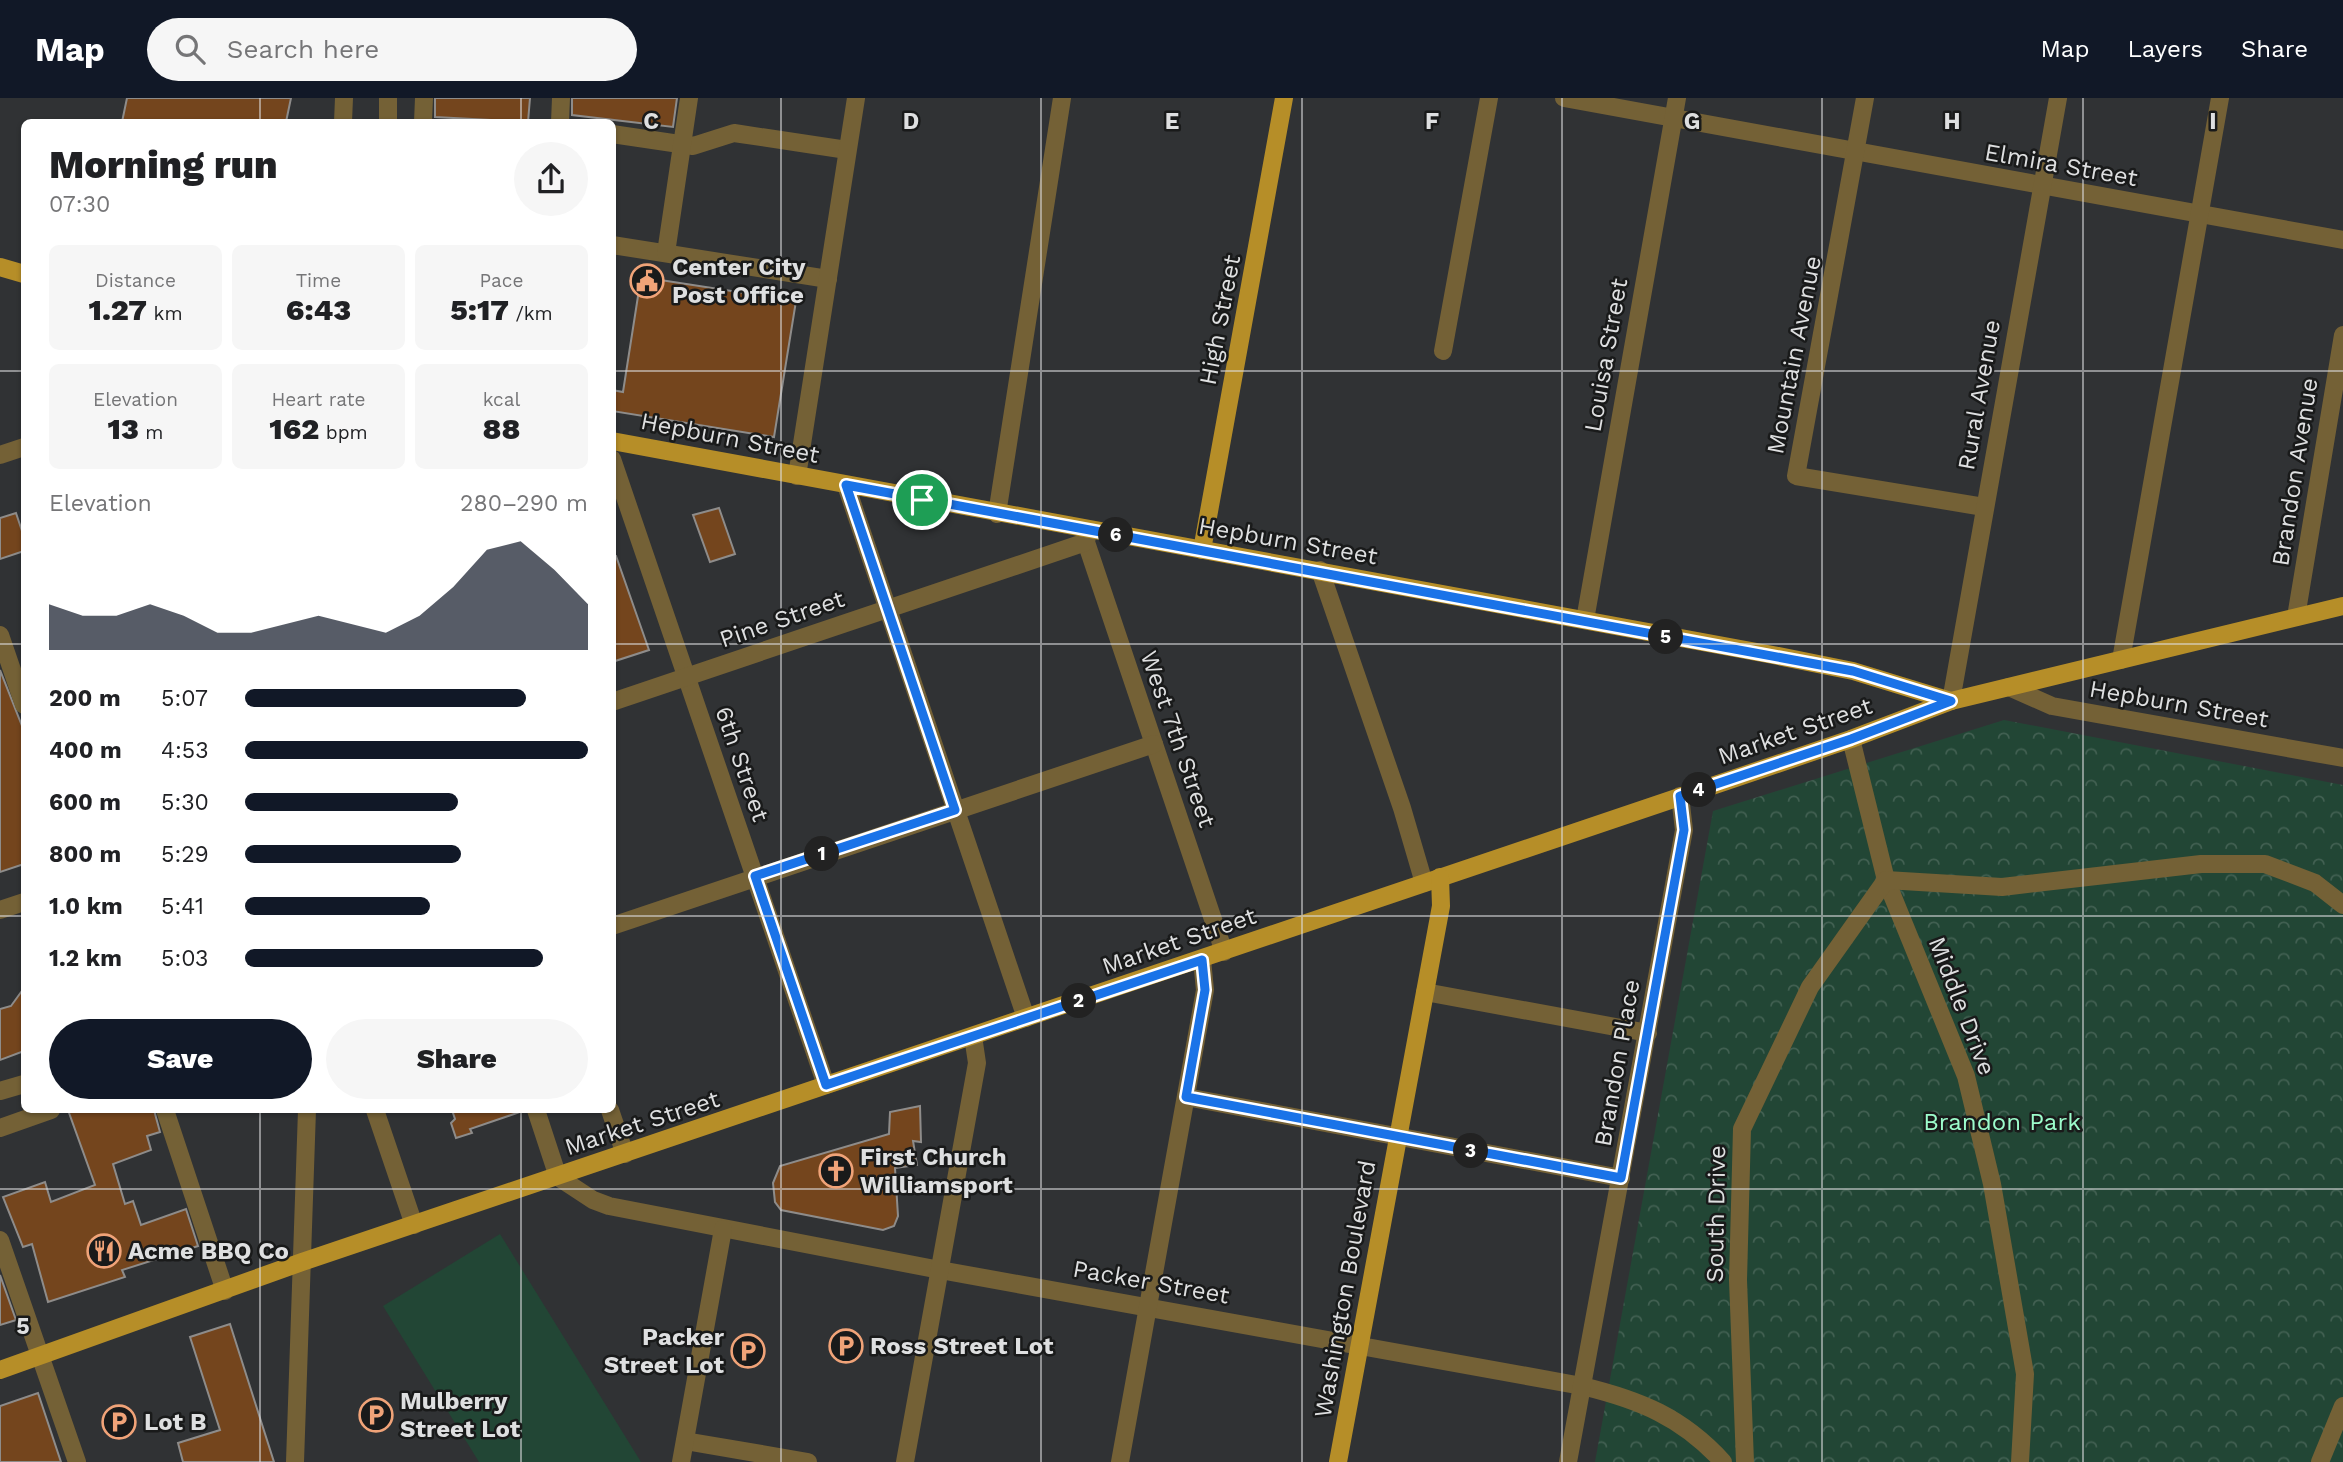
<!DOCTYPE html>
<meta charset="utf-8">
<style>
:root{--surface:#fff;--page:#f6f6f6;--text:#202124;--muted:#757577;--accent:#111827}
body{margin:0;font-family:"Work Sans",sans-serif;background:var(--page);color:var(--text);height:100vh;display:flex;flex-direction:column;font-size:26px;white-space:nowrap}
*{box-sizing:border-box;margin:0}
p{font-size:23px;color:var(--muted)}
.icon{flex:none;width:38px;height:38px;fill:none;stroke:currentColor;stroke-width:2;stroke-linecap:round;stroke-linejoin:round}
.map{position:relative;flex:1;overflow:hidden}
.panel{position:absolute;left:21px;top:21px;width:595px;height:994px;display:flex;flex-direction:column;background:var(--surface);border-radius:10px;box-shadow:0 2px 5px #0004}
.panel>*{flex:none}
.pin{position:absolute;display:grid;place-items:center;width:60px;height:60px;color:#fff;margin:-30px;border:4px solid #fff;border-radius:50%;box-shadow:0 2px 7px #0007}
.km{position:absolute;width:35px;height:35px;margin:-18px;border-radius:50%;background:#222;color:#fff;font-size:19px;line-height:35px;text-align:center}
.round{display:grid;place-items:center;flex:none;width:74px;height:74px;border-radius:37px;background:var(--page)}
.head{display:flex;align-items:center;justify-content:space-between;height:119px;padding:0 28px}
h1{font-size:38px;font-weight:800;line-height:52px}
.metrics{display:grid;grid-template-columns:repeat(3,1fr);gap:10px;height:119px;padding:7px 28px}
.metrics div{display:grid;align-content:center;border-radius:10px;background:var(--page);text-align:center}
.metrics b{font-size:30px;font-weight:800}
.metrics small{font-size:19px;font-weight:400}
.metrics p{font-size:19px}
.chart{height:196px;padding:14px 28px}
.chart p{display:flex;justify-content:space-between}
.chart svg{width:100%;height:126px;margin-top:7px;fill:var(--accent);opacity:.7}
.action{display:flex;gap:14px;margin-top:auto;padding:14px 28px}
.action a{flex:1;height:80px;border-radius:42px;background:var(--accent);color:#fff;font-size:28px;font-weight:800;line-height:80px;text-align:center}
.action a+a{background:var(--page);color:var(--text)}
ul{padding:0 28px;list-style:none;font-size:23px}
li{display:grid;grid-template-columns:112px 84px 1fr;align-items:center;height:52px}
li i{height:18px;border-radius:9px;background:var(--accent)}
header{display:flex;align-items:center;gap:42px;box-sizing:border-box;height:98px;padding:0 35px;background:var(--accent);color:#fff}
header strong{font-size:33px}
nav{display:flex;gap:38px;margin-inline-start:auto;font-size:24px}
.search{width:490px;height:63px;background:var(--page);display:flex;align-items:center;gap:18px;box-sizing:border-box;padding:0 24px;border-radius:38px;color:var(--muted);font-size:26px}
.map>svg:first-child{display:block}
</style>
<header>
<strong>Map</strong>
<div class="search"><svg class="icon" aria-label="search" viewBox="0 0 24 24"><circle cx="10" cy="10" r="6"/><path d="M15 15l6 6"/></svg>Search here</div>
<nav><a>Map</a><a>Layers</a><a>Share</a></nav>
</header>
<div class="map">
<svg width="2343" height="1364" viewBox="0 0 2343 1364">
<defs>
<pattern id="park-crowns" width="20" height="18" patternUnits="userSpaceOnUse" patternTransform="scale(1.75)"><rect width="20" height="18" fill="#224635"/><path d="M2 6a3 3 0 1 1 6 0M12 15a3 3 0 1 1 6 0" fill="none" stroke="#426052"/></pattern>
</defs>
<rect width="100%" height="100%" fill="#303234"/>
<!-- park -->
<path fill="url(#park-crowns)" d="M 2004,622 L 2343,687 L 2343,1364 L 1595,1364 L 1713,713 Z"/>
<!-- garden -->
<path fill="#224635" d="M 500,1136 L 641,1364 L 479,1364 L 383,1208 Z"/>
<!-- building -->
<g fill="#74451d" stroke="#8e8c8a" stroke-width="2">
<path d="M 127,0 L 291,0 L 286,24 L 122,24 Z"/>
<path d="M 435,0 L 530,0 L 528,24 L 435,19 Z"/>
<path d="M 572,0 L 677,0 L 673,29 L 572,17 Z"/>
<path d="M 641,179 L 796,203 L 774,339 L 612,313 L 612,292 L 623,294 Z"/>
<path d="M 719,410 L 735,456 L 710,464 L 693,417 Z"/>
<path d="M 16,415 L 24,439 L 24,453 L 0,461 L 0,420 Z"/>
<path d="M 612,458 L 616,458 L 649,552 L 612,564 Z"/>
<path d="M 0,572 L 24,633 L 24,766 L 0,774 Z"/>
<path d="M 24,890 L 24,953 L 0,962 L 0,911 L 11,908 Z"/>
<path d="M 920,1008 L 921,1044 L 913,1043 L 917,1067 L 895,1070 L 898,1118 L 894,1128 L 883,1132 L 781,1112 L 775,1104 L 773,1085 L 780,1068 L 889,1036 L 890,1014 Z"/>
<path d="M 68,1012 L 154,1012 L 160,1034 L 147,1038 L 151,1052 L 113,1066 L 125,1106 L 133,1103 L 141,1127 L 186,1111 L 198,1148 L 122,1172 L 125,1179 L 48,1204 L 32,1146 L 23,1149 L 3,1099 L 45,1084 L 51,1104 L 95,1087 Z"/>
<path d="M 452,1012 L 519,1012 L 520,1014 L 470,1031 L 472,1035 L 456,1040 L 451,1025 L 455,1021 Z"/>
<path d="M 0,1177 L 16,1222 L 0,1227 Z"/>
<path d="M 230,1226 L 274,1364 L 183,1364 L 178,1345 L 220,1332 L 190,1239 Z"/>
<path d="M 38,1295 L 61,1364 L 0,1364 L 0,1308 Z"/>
</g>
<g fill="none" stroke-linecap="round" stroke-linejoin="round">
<!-- minor -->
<g stroke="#746136" stroke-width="18">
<path d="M 1564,0 L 2343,142"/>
<path d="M 1865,0 L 1796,378 L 1984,409"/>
<path d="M 343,24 L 344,0"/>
<path d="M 388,24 L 388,0"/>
<path d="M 423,24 L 424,0"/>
<path d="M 560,24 L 561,0"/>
<path d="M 612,36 L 693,48 L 734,35 L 847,52"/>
<path d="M 612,147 L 828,181"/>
<path d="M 666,155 L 689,0"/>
<path d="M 1443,253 L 1489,0"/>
<path d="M 0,357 L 24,349"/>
<path d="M 612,361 L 826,987"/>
<path d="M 797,378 L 856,0"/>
<path d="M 846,387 L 1026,920"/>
<path d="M 997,416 L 1062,0"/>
<path d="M 1088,433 L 1086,444 L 1224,854"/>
<path d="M 1320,472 L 1402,710 L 1424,785"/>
<path d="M 2296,519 L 2343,237"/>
<path d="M 1585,522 L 1677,0"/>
<path d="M 0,537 L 24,607"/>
<path d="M 2121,562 L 2220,0"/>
<path d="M 2009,589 L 2052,608 L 2343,660"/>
<path d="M 1951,603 L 2058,0"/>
<path d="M 612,604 L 1086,444"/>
<path d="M 1851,641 L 1886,782 L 1966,978 L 1992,1086 L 2025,1276 L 2020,1364"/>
<path d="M 0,812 L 24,804"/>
<path d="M 612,828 L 1154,646"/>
<path d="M 1425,894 L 1648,935"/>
<path d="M 0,993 L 24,986"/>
<path d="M 1186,999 L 1621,1080"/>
<path d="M 165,1012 L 225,1193"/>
<path d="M 375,1012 L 414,1127"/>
<path d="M 536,1012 L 558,1079 L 593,1102 L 609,1108 L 940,1172 L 1582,1288 C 1640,1302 1682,1319 1723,1364"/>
<path d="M 610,1012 L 625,1056"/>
<path d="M 0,1030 L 51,1012"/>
<path d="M 0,1142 L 77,1364"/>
<path d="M 685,1343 L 808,1364"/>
<path d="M 295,1364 L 307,1012"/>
<path d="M 681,1364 L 723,1131"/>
<path d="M 905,1364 L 977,965 L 973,938"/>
<path d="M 1120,1364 L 1205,892 L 1202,862"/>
<path d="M 1568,1364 L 1684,732 L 1680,698"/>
<path d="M 1745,1364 L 1738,1182 L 1742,1031 L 1810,889 L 1886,782 L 2002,789 L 2201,766 L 2265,766 L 2315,785 L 2343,807"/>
<path d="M 2320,1364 L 2343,1308"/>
</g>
<!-- major -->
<g stroke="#b68e28" stroke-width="18">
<path d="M 0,169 L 24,176"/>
<path d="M 612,343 L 1773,557 L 1853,573 L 1951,603"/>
<path d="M 1202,452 L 1284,0"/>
<path d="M 0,1272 L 302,1164 L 1851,641 L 1951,603 L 2343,508"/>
<path d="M 1338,1364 L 1441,808 L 1440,779"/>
</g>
</g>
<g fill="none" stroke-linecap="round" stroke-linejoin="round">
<defs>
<path id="route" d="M 846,387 L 1853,573 L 1951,603 L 1851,641 L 1680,698 L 1684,732 L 1621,1080 L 1186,999 L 1205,892 L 1202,862 L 826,987 L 755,778 L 955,712 Z"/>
</defs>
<!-- route casing -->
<use href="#route" stroke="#fff" stroke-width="14"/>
<!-- route -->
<use href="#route" stroke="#1a73e8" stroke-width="9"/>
</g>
<!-- grid -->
<path fill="none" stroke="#dedfe0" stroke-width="2" stroke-opacity="0.55" d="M 260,0 L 260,24M 521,0 L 521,24M 781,0 L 781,1364M 1041,0 L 1041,1364M 1302,0 L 1302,1364M 1562,0 L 1562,1364M 1822,0 L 1822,1364M 2083,0 L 2083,1364M 0,273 L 24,273M 612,273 L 2343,273M 0,546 L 24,546M 612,546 L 2343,546M 0,818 L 24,818M 612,818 L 2343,818M 260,1012 L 260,1364M 521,1012 L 521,1364M 0,1091 L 2343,1091"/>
<!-- icons -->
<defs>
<symbol id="civic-ring" viewBox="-11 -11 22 22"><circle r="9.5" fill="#191a1a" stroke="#f0a378" stroke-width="1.5"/><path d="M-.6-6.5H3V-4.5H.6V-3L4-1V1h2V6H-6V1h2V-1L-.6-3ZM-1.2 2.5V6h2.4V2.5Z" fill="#f0a378"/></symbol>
<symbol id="church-ring" viewBox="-11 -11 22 22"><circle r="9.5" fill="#191a1a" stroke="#f0a378" stroke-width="1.5"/><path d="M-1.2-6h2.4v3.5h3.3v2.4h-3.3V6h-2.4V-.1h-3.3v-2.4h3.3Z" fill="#f0a378"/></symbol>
<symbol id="restaurant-ring" viewBox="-11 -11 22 22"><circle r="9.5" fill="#191a1a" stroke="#f0a378" stroke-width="1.5"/><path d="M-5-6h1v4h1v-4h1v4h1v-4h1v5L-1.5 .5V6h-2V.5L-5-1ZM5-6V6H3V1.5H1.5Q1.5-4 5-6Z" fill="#f0a378"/></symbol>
<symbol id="parking-ring" viewBox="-11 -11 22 22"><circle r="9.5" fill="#191a1a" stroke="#f0a378" stroke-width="1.5"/><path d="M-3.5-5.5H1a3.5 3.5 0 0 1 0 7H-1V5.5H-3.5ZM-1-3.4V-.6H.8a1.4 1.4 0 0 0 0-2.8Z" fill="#f0a378"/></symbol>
</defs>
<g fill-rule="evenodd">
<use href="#civic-ring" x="628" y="164" width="38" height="38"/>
<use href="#church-ring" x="817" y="1054" width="38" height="38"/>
<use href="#restaurant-ring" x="85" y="1134" width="38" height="38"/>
<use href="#parking-ring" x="827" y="1229" width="38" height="38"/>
<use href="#parking-ring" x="729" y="1234" width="38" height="38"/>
<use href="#parking-ring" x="357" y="1298" width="38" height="38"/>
<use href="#parking-ring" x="100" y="1305" width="38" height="38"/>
</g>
<g text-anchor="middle" stroke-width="5" stroke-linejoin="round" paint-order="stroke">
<!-- street labels -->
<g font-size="24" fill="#dedfe0" stroke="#191a1a">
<text transform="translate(2061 67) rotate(10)" y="8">Elmira Street</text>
<text transform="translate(1220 222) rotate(-79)" y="8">High Street</text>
<text transform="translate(1606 257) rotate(-80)" y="8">Louisa Street</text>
<text transform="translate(1794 257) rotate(-79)" y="8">Mountain Avenue</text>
<text transform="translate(1979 297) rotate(-80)" y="8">Rural Avenue</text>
<text transform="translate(730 340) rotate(11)" y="8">Hepburn Street</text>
<text transform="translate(2295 374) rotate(-81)" y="8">Brandon Avenue</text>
<text transform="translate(1288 443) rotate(10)" y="8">Hepburn Street</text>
<text transform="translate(782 521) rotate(-19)" y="8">Pine Street</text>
<text transform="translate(2179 606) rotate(10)" y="8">Hepburn Street</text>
<text transform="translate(1795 633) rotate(-19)" y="8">Market Street</text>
<text transform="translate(1178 641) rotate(71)" y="8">West 7th Street</text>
<text transform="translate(742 666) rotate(71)" y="8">6th Street</text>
<text transform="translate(1179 843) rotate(-19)" y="8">Market Street</text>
<text transform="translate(1962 908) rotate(69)" y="8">Middle Drive</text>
<text transform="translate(1617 965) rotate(-80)" y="8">Brandon Place</text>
<text transform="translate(642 1025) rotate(-18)" y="8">Market Street</text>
<text transform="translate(1716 1116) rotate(-89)" y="8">South Drive</text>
<text transform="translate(1151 1184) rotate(10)" y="8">Packer Street</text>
<text transform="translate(1345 1191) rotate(-80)" y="8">Washington Boulevard</text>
</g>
<!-- poi labels -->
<g font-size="24" font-weight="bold" fill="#dedfe0" stroke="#191a1a" text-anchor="start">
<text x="672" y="177">Center City<tspan x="672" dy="28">Post Office</tspan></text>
<text x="860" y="1067">First Church<tspan x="860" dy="28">Williamsport</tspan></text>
<text x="128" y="1161">Acme BBQ Co</text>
<text x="724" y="1247" text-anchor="end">Packer<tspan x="724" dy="28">Street Lot</tspan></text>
<text x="870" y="1256">Ross Street Lot</text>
<text x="400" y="1311">Mulberry<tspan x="400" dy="28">Street Lot</tspan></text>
<text x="144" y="1332">Lot B</text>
</g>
<!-- park labels -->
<g font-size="24" fill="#9cfccb" stroke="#191a1a">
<text x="2002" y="1032">Brandon Park</text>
</g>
</g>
<g font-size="23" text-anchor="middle" font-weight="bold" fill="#dedfe0" stroke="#191a1a" stroke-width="5" stroke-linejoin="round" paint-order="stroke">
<text x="651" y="31">C</text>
<text x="911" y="31">D</text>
<text x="1172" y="31">E</text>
<text x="1432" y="31">F</text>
<text x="1692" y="31">G</text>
<text x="1952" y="31">H</text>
<text x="2213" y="31">I</text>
<text x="23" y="1236">5</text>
</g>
</svg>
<div class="pin" style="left:922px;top:402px;background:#1e9e55"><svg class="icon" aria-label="arrive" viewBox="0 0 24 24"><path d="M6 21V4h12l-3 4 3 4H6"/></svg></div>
<b class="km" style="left:822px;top:756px">1</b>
<b class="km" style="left:1079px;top:903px">2</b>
<b class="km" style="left:1471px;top:1053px">3</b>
<b class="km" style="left:1699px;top:692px">4</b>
<b class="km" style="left:1666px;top:539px">5</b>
<b class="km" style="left:1116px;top:437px">6</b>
<section class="panel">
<div class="head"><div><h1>Morning run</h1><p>07:30</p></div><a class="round"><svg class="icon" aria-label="share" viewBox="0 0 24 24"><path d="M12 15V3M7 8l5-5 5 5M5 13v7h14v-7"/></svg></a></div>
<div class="metrics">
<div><p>Distance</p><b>1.27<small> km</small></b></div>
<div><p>Time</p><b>6:43</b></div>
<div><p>Pace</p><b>5:17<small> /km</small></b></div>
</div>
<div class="metrics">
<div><p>Elevation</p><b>13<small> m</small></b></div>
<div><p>Heart rate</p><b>162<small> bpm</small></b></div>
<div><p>kcal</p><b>88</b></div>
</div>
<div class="chart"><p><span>Elevation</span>280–290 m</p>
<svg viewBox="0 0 160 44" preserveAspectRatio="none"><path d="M0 44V28L10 32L20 32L30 28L40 32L50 38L60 38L70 35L80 32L90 35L100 38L110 32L120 22L130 9L140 6L150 16L160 28V44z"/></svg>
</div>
<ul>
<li><b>200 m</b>5:07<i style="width:82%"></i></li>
<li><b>400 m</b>4:53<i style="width:100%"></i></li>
<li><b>600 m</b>5:30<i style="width:62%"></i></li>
<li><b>800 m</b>5:29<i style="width:63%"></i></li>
<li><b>1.0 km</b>5:41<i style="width:54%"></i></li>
<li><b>1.2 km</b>5:03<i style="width:87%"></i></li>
</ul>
<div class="action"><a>Save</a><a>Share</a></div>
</section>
</div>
